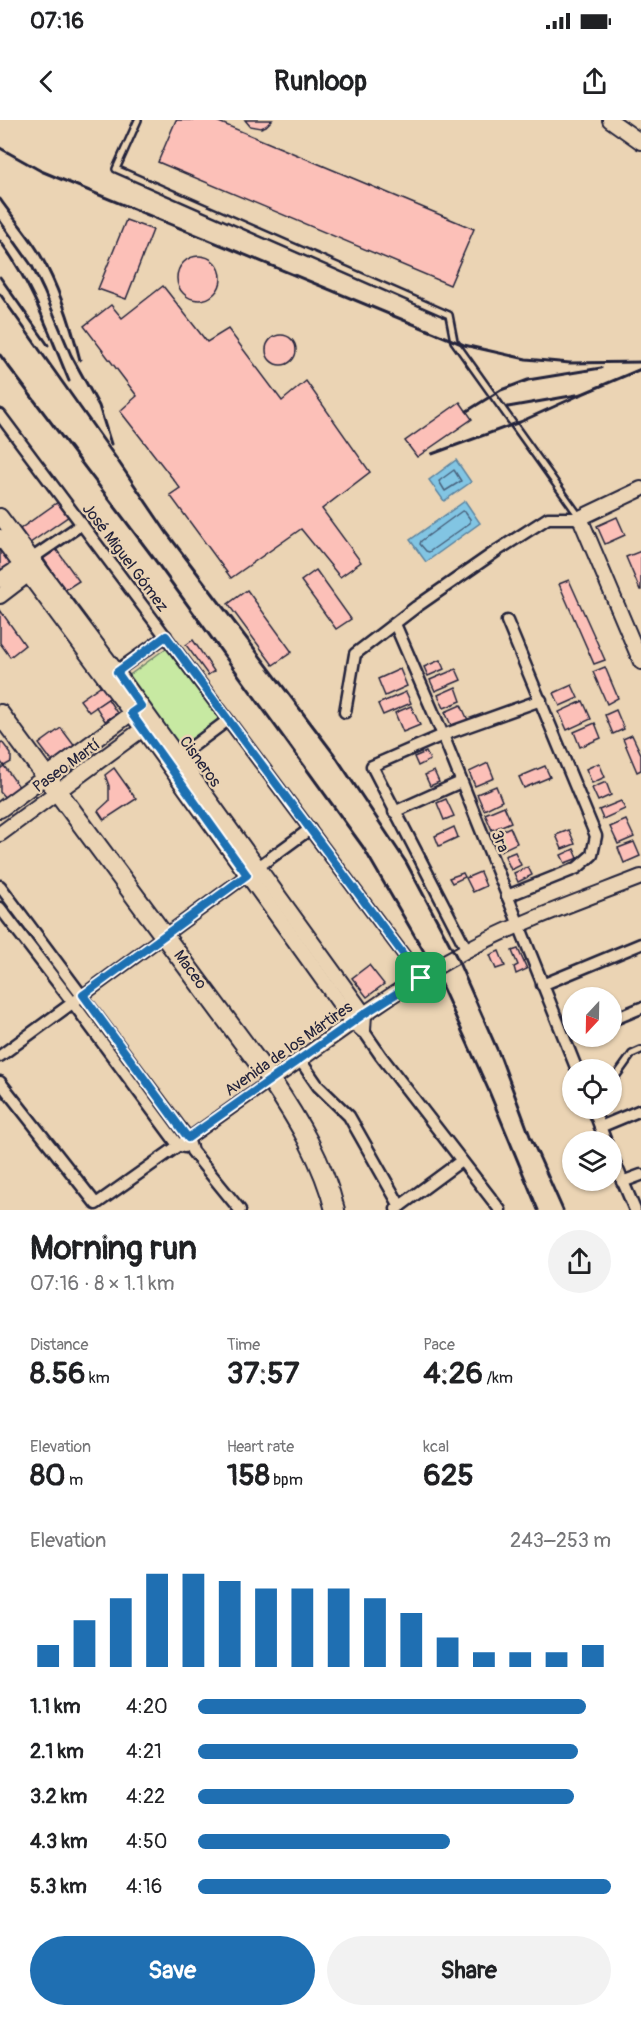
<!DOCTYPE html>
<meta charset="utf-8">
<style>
:root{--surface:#fff;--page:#f2f2f2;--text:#202124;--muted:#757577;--accent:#1f6fb2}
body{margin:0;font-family:Pangolin,sans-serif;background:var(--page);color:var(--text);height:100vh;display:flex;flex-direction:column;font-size:22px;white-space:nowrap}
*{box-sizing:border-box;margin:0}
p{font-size:20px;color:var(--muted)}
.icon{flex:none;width:33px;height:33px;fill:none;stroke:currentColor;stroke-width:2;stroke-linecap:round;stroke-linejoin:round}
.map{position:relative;height:1090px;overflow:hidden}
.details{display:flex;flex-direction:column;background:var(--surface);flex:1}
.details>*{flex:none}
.needle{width:39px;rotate:202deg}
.controls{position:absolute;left:562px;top:867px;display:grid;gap:12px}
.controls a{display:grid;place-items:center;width:60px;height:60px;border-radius:50%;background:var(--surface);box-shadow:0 2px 4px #0004;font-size:30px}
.pin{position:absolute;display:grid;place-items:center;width:51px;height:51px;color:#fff;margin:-26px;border-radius:12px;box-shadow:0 3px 9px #0006}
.round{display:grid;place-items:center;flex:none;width:63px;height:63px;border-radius:32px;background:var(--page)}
.overview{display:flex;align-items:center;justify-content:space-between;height:102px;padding:0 30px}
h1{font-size:33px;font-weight:800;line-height:45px}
.stats{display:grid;grid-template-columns:repeat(3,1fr);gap:9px;height:102px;padding:6px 30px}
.stats div{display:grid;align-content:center}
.stats b{font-size:30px;font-weight:800}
.stats small{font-size:16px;font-weight:400}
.stats p{font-size:16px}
.chart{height:168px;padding:12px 30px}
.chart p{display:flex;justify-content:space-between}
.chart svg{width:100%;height:108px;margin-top:6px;stroke:var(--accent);stroke-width:6}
.button{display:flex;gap:12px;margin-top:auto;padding:12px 30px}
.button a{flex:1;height:69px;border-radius:36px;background:var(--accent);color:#fff;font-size:24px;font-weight:800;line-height:69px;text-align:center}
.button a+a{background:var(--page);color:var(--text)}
ul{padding:0 30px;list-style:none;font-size:20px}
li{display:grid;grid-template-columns:96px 72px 1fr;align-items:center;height:45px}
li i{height:15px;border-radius:8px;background:var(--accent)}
.status{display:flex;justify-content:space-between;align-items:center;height:42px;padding:0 30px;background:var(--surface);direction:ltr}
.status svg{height:16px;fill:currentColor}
header{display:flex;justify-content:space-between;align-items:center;height:78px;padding:0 30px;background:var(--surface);font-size:27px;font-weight:800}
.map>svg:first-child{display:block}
</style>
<div class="status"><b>07:16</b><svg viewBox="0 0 49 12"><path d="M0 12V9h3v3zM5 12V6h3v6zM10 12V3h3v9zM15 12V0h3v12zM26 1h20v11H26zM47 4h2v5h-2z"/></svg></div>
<header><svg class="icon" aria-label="back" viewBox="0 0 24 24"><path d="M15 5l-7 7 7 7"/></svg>Runloop<svg class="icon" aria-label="share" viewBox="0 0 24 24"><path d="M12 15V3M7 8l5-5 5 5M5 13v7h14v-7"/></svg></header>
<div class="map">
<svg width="641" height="1090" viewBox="0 0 641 1090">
<rect width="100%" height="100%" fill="#ebd4b4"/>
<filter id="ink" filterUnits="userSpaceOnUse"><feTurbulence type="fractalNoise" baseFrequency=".0167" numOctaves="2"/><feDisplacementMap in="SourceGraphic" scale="12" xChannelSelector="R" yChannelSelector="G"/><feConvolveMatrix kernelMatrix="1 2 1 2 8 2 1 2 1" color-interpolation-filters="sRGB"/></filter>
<g filter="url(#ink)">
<!-- green -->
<path fill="#c7e9a2" stroke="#74866e" stroke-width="1.5" d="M 169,526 L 224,599 L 180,629 L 127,557 Z"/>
<!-- water -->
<g fill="#82c5e3" stroke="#5c84a0" stroke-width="1.5">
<path d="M 456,340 L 471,362 L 444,381 L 429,360 Z"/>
<path d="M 465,381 L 480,403 L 426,442 L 410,420 Z"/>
</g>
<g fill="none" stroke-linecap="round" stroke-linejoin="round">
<!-- shore -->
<g stroke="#48637e" stroke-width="1.5">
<path d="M 454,350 L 461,361 L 445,371 L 439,361 Z"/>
<path d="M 462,391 L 465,392 L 470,399 L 470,403 L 429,432 L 426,431 L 420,424 L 421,421 Z"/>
</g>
</g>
<!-- building -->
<g fill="#fcc0b8" stroke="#22223b" stroke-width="1.5">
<path d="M 176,0 L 214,0 L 474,109 L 450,165 L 158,42 Z"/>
<path d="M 245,0 L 272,0 L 266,6 L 261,8 L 250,6 Z"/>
<path d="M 126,100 L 153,110 L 126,179 L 98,169 Z"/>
<circle cx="199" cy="158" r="22"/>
<path d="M 163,166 L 207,222 L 228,209 L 282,281 L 306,261 L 370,352 L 322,389 L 361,442 L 340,457 L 301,409 L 231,458 L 170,375 L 180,368 L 120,291 L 137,276 L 84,206 L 111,185 L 122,198 Z"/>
<circle cx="281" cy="230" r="15"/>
<path d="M 460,282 L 472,299 L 417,337 L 405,321 Z"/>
<path d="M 58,382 L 69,396 L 30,423 L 20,409 Z"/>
<path d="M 617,397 L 625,415 L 605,424 L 597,406 Z"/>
<path d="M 0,425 L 15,445 L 0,455 Z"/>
<path d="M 56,429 L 79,461 L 65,470 L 43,438 Z"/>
<path d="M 641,431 L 641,470 L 640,470 L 626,437 Z"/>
<path d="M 316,450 L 351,499 L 336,509 L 301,461 Z"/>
<path d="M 569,460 L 605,540 L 594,544 L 559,464 Z"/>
<path d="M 247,470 L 292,532 L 273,545 L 228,484 Z"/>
<path d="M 0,490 L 25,525 L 10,537 L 0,523 Z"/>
<path d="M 193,520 L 214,551 L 208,555 L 186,525 Z"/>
<path d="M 440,540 L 444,549 L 428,556 L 424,547 Z"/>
<path d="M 605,547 L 618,578 L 607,584 L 593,552 Z"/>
<path d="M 400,549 L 407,566 L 385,576 L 378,559 Z"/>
<path d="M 456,549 L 461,560 L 435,571 L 430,560 Z"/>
<path d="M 103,564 L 112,576 L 89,592 L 80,580 Z"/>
<path d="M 572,565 L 578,578 L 560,586 L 554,573 Z"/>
<path d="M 456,567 L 461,581 L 444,588 L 438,575 Z"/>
<path d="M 406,572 L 411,583 L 383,595 L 378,584 Z"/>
<path d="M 108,579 L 117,593 L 105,601 L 96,587 Z"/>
<path d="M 583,581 L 591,599 L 567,610 L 559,592 Z"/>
<path d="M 461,585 L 468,600 L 452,607 L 445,592 Z"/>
<path d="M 411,586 L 420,605 L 403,612 L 395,593 Z"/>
<path d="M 616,590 L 624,609 L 613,614 L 605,595 Z"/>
<path d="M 595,603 L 601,618 L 580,627 L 574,612 Z"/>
<path d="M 61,608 L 76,628 L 54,644 L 39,624 Z"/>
<path d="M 632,615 L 641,634 L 641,650 L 637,652 L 623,619 Z"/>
<path d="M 2,622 L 11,634 L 11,642 L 4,646 L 0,641 L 0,623 Z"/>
<path d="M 426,632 L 430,640 L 418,646 L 414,637 Z"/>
<path d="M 488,643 L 494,658 L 475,666 L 469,652 Z"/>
<path d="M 599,643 L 605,657 L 592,663 L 586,649 Z"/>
<path d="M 4,646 L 20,668 L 6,679 L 0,672 L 0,649 Z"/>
<path d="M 545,646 L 550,657 L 524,668 L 519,657 Z"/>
<path d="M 114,648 L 136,679 L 104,700 L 98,691 L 109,681 L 109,666 L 105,655 Z"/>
<path d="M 434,651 L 439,662 L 430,666 L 425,655 Z"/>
<path d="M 606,662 L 611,675 L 598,681 L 592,668 Z"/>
<path d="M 496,666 L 502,681 L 484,690 L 477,674 Z"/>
<path d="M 446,679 L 454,696 L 444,700 L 437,683 Z"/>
<path d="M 621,681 L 625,689 L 603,699 L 599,690 Z"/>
<path d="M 504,686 L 511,702 L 492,710 L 485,694 Z"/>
<path d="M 626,700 L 634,717 L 618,724 L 610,707 Z"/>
<path d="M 454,707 L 458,717 L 439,726 L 435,716 Z"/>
<path d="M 510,707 L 517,723 L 500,731 L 493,715 Z"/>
<path d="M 569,710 L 575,724 L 562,729 L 556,715 Z"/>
<path d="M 634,722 L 640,736 L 624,743 L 618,728 Z"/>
<path d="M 574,729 L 578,738 L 565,743 L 561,735 Z"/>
<path d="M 515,732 L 521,745 L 511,750 L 505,736 Z"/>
<path d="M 528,747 L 532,755 L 518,762 L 514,753 Z"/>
<path d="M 480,752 L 486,766 L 473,772 L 466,758 Z"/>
<path d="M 463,753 L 465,757 L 452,763 L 449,758 Z"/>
<path d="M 518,829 L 527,849 L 516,854 L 514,847 L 518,845 L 512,831 Z"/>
<path d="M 499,831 L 505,846 L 496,849 L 490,835 Z"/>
<path d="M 369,845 L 384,864 L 367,877 L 352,858 Z"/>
</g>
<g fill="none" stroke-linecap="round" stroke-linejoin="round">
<defs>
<g id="lane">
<path d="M 138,0 L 116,49 L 449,195 L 454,221 L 579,396"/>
<path d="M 612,962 L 632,934 L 641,930"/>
</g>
<g id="street">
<path d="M 0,295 L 421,858"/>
<path d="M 31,439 L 82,404"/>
<path d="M 395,504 L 443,615 L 577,950"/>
<path d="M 111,555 L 166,516"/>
<path d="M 345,592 L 355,534 L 416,487 L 498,430 L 548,398 L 580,398"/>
<path d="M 173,641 L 228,600"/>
<path d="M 394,692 L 461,662"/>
<path d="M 0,766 L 188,1018 L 192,1031 L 240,1090"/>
<path d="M 507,776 L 577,748 L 592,735 L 596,716 L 507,501"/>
<path d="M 0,788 L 73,883 L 178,1025 L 184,1027"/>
<path d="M 467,830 L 372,646 L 443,615 L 541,580"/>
<path d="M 542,865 L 641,824"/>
<path d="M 612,900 L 641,888"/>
<path d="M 363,910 L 381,936 L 500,1090"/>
<path d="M 0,936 L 310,709"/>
<path d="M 300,940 L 318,966 L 349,996 L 400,1086"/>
<path d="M 0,962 L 96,1084 L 271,960"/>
<path d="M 593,988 L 606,1022"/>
<path d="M 600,1007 L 641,990"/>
<path d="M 612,1036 L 635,1090"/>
<path d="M 622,1062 L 641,1055"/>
<path d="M 396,1089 L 461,1041"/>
</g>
<g id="secondary">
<path d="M 610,0 L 641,22"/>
<path d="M 641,369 L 580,398 L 641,542"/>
<path d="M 0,396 L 117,552 L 364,894 L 363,910"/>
<path d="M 0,417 L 131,593 L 353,902 L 363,910"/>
<path d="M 0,460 L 27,442"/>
<path d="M 0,476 L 34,450"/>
<path d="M 0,690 L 137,589"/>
<path d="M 0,714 L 148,605"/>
<path d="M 271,960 C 335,916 397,867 465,831 C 521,801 582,780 641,757"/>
</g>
<path id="highway" d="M 0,594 L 271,960 C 298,1000 323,1042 335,1090"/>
</defs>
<!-- lane casing -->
<use href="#lane" stroke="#22223b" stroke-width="10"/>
<!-- street casing -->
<use href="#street" stroke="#22223b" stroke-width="15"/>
<!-- secondary casing -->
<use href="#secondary" stroke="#22223b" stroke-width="18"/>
<!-- highway casing -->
<use href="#highway" stroke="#22223b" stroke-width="22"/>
<!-- lane -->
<use href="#lane" stroke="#ebd4b4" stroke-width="5"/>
<!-- street -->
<use href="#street" stroke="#ebd4b4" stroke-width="10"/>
<!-- secondary -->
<use href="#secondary" stroke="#ebd4b4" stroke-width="14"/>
<!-- highway -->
<use href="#highway" stroke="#ebd4b4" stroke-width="18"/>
<!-- rail -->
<g stroke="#22223b" stroke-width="3">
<path d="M 0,28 L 41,51 L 464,225 L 526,239 L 570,243 L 641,242"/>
<path d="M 0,79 C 13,98 30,116 41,136 C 59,167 71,204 80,240"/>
<path d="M 0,101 L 32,146 L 44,171 L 71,235 L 99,286 L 111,324"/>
<path d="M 0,121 C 32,163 49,213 69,261"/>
<path d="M 0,157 L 48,225"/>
<path d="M 0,174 L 116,338 L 167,413 L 334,634 L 406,742 L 456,836 L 501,938 L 530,1016 L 563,1090"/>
<path d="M 0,235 L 155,440 L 363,727 L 434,849 L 488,969 L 538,1090"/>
<path d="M 508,287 L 582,274 L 641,249"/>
<path d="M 467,291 L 501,270 L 528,260 L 601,248"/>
<path d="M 432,334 L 520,302 L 582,274"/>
</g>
</g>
</g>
<g fill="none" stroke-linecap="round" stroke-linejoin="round" filter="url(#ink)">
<defs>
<path id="route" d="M 166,516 L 421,858 L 364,894 L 188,1018 L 83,875 L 247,755 L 131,593 L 141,586 L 117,552 Z"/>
</defs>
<!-- route casing -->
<use href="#route" stroke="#fff" stroke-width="12"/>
<!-- route -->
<use href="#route" stroke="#1f6fb2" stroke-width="8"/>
</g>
<g text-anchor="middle" stroke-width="4.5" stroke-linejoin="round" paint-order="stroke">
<!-- street labels -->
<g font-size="16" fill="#22223b" stroke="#ebd4b4">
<text transform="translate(126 437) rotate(53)" y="6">José Miguel Gómez</text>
<text transform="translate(201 641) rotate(54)" y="6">Cisneros</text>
<text transform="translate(66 645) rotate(-36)" y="6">Paseo Martí</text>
<text transform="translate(501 721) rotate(68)" y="6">3ra</text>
<text transform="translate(191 849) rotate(54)" y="6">Maceo</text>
<text transform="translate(288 928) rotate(-35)" y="6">Avenida de los Mártires</text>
</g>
</g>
</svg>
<div class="controls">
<a><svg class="needle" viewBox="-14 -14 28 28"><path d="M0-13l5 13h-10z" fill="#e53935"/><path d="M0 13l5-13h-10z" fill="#757577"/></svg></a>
<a><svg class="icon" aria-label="locate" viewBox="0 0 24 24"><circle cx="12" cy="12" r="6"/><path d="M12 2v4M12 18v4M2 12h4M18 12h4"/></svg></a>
<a><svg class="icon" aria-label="layers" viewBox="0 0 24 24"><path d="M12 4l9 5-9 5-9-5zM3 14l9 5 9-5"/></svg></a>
</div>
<div class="pin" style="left:421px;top:858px;background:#1e9e55"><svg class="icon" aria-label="arrive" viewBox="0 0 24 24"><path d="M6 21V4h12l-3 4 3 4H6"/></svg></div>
</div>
<section class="details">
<div class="overview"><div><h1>Morning run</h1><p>07:16 · 8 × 1.1 km</p></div><a class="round"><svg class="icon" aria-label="share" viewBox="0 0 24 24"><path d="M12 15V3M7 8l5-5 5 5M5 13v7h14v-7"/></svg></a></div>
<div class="stats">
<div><p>Distance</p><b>8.56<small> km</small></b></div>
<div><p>Time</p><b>37:57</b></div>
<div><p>Pace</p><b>4:26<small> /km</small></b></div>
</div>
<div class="stats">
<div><p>Elevation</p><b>80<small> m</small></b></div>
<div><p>Heart rate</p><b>158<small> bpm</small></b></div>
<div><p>kcal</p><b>625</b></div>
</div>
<div class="chart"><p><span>Elevation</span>243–253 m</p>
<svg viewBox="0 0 160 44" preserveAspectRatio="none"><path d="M5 44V35M15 44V25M25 44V16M35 44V6M45 44V6M55 44V9M65 44V12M75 44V12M85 44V12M95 44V16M105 44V22M115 44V32M125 44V38M135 44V38M145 44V38M155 44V35"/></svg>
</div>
<ul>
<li><b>1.1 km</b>4:20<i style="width:94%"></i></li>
<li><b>2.1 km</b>4:21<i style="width:92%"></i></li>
<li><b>3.2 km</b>4:22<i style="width:91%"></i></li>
<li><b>4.3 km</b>4:50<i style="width:61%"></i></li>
<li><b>5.3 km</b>4:16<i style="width:100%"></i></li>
</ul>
<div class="button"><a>Save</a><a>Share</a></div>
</section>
